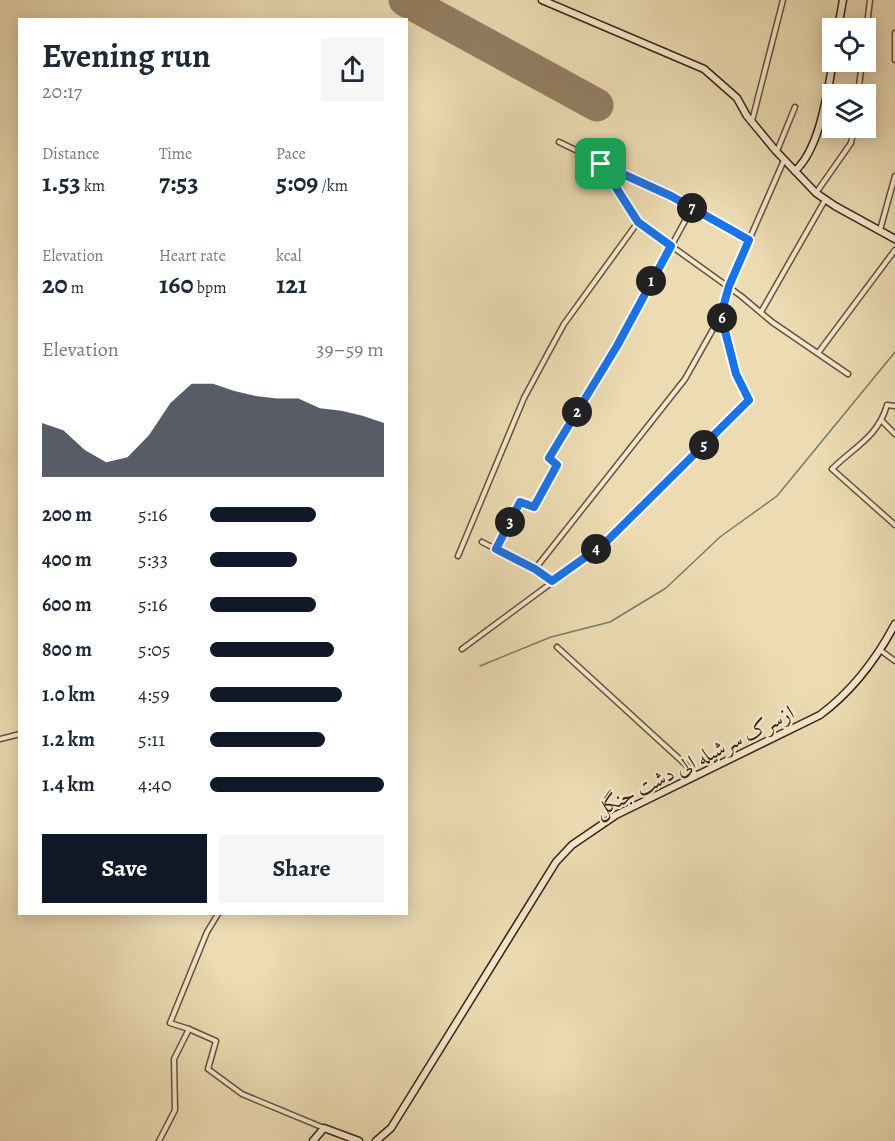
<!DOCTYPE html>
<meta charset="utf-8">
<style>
:root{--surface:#fff;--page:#f6f6f7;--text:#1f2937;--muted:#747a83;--accent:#111827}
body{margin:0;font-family:Alegreya,Amiri,serif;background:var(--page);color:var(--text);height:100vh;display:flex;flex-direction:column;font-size:22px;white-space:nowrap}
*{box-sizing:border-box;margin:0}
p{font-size:20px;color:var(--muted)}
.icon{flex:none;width:33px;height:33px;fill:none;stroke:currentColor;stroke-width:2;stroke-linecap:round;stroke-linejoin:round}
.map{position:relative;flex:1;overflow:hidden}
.side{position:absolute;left:18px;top:18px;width:390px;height:897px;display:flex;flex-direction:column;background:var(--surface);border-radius:0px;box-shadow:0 3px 15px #0003}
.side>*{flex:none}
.controls{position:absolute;left:822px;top:18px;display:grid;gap:12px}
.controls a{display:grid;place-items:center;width:54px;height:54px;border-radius:0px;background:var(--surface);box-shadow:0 3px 15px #0003;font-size:30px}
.pin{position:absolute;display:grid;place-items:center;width:51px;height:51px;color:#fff;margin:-26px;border-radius:12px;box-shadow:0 3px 9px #0006}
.km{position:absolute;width:30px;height:30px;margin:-15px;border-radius:50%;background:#222;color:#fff;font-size:16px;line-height:30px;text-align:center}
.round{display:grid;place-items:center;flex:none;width:63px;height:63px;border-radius:0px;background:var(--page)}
.head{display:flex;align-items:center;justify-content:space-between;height:102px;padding:0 24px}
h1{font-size:33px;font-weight:700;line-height:45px}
.figures{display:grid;grid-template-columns:repeat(3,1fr);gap:9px;height:102px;padding:6px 24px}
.figures div{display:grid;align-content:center}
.figures b{font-size:26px;font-weight:700}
.figures small{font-size:16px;font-weight:400}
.figures p{font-size:16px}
.chart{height:168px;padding:12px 24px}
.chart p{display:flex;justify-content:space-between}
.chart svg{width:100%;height:108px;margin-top:6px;fill:var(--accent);opacity:.7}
.cta{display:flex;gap:12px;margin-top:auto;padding:12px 24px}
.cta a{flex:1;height:69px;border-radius:0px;background:var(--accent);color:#fff;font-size:24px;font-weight:700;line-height:69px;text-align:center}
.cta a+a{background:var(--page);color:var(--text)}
ul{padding:0 24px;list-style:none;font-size:20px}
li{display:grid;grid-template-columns:96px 72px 1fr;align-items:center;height:45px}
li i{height:15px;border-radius:8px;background:var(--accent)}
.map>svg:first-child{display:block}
</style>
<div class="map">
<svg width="895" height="1141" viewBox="0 0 895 1141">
<rect width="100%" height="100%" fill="#ecdbb3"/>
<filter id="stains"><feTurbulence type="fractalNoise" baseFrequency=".00333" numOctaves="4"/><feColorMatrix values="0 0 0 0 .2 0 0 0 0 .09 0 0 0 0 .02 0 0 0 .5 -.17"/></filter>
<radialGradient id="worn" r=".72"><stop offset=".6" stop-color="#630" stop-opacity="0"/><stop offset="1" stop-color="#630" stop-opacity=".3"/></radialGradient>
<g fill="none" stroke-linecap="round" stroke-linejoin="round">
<!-- stream -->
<path stroke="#737e6d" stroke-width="1.5" d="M 480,666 L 551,637 L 610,622 L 666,588 L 720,537 L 777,496 L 895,352"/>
<!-- runway -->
<path stroke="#937f63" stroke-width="33" d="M 405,0 L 597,105"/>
<defs>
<g id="street">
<path d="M 866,33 L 870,0"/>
<path d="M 895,33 L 895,60"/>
<path d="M 858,94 L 862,62"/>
<path d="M 752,121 L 783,0"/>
<path d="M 559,142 L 671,196 L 749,240"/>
<path d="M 777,151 L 795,107"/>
<path d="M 601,164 L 638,222 L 741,296 L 772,322 L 848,374"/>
<path d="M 816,193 L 851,143 L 854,128"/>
<path d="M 880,230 L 895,176"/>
<path d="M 761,312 L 825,200"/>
<path d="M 818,353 L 895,250"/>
<path d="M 895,406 L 887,405 C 878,437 854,447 832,469 L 895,525"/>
<path d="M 882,421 L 895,434"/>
<path d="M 482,542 L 535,569 L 552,581"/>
<path d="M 496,549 L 521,502 L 534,507 L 557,465 L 549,458 L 617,346 L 692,208"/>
<path d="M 458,556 L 524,398 L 546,357 L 564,324 L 638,222"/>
<path d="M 535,569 L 685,379 L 721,315 L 729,286 L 784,160"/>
<path d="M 557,647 L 697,775"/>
<path d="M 462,649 L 604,544 L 749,400 L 736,374 L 721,316"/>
<path d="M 880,650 L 895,661"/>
<path d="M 0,739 L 20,734"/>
<path d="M 189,1029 L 216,1041 L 208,1069 L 242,1094 L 324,1128"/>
<path d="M 159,1141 L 175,1110 L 174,1059 L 189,1029 L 170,1023 L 207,932 L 218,914"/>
</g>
<g id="secondary">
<path d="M 542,0 L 704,69 L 737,98 L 747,116 L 776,151 L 816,193 L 835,206 L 895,239"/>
<path d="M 838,28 L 843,0"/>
<path d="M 795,171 C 820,148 827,94 833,62"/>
<path d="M 313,1141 L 324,1128 L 359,1141"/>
<path d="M 376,1141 L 391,1128 L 556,862 L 572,845 L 616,815 L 820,715 C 851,692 877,658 895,624"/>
</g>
</defs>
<!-- street casing -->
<use href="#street" stroke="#66513b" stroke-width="7"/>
<!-- secondary casing -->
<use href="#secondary" stroke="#3a2313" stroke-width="9"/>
<!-- street -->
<use href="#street" stroke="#f3e8ce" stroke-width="4"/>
<!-- secondary -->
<use href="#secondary" stroke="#f3e8ce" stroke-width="6"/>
</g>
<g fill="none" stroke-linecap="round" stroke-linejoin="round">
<defs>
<path id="route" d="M 601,164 L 671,196 L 749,240 L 729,286 L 721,315 L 736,374 L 749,400 L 604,544 L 552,581 L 535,569 L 496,549 L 520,502 L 534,507 L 557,465 L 549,458 L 617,346 L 671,246 L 638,222 Z"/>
</defs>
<!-- route casing -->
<use href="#route" stroke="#fff" stroke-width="12"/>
<!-- route -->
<use href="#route" stroke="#1a73e8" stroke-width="8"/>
</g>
<g text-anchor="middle" stroke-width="4.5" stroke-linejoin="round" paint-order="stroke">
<!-- street labels -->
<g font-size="21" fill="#3a2313" stroke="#f3e8ce">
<text transform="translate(694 761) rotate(-27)" y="7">ازسرک سرشیله الی دشت جنگل</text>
</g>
</g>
<rect width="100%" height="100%" filter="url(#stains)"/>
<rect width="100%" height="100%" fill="url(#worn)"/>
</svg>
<div class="controls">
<a><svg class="icon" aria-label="locate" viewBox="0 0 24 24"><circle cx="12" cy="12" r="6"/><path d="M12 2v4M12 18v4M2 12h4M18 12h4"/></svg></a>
<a><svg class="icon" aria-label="layers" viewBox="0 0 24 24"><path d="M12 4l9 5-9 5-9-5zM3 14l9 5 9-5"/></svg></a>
</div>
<div class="pin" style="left:601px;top:164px;background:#1e9e55"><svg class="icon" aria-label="arrive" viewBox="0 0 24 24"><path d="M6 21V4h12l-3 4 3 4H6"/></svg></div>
<b class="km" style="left:651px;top:281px">1</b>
<b class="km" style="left:577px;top:412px">2</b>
<b class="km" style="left:510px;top:522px">3</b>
<b class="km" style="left:596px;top:549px">4</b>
<b class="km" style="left:704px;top:445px">5</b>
<b class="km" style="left:722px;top:318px">6</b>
<b class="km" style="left:692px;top:208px">7</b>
<section class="side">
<div class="head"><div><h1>Evening run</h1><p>20:17</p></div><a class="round"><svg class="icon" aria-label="share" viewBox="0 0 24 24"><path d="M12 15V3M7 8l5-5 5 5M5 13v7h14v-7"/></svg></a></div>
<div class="figures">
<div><p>Distance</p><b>1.53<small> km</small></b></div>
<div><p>Time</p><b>7:53</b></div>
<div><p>Pace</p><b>5:09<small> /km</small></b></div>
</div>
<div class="figures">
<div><p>Elevation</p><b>20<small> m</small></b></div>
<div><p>Heart rate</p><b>160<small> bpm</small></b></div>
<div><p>kcal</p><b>121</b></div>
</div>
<div class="chart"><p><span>Elevation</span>39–59 m</p>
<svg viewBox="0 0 160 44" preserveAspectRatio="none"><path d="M0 44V22L10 25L20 33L30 38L40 36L50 27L60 14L70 6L80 6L90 9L100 11L110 12L120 12L130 16L140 17L150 19L160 22V44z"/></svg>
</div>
<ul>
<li><b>200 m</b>5:16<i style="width:61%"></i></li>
<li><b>400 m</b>5:33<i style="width:50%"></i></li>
<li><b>600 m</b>5:16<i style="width:61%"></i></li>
<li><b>800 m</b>5:05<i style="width:71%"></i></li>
<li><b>1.0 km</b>4:59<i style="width:76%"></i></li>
<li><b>1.2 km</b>5:11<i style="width:66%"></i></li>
<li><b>1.4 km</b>4:40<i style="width:100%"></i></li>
</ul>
<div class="cta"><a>Save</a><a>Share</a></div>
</section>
</div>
